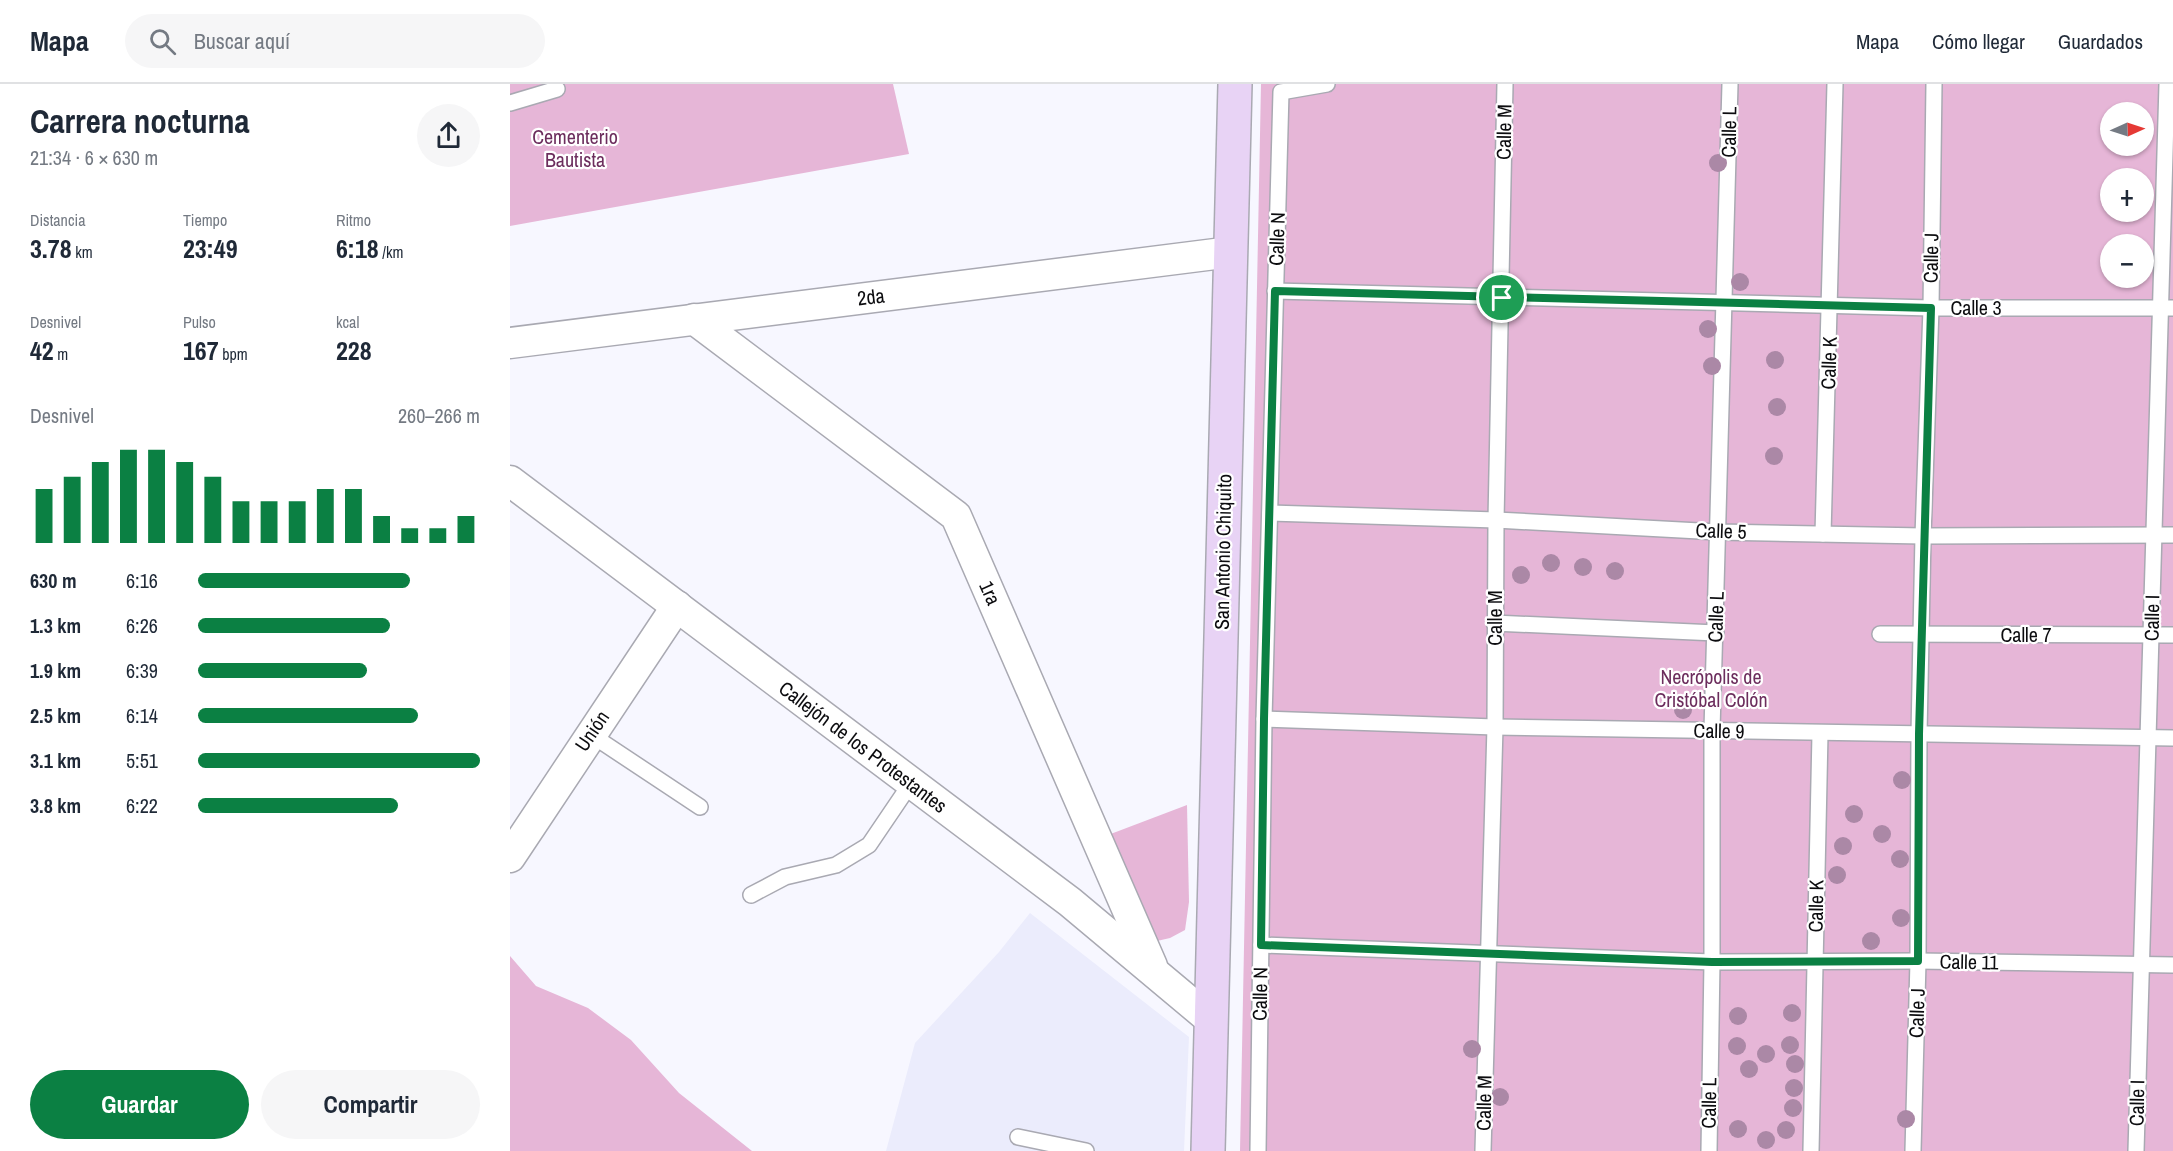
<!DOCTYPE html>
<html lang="es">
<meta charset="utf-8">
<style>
:root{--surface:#fff;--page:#f6f6f7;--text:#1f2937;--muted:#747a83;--line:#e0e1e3;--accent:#0b8043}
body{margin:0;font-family:"Archivo Narrow",sans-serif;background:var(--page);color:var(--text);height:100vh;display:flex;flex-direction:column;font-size:22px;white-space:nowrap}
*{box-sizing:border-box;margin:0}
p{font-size:20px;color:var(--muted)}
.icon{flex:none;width:33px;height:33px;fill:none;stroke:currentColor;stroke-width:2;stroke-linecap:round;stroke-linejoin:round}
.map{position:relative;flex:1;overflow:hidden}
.drawer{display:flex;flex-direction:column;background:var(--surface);width:510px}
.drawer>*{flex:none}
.needle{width:39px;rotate:87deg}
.fabs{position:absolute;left:1590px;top:18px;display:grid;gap:12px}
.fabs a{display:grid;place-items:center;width:54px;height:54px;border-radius:50%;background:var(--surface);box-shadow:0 2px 4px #0004;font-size:30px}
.pin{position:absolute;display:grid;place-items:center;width:51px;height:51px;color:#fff;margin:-26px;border:3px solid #fff;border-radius:50%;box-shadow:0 2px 6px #0007}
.round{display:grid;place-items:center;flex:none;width:63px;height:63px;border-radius:32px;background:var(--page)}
.head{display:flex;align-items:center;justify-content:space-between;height:102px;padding:0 30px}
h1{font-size:33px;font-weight:800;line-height:45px}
.stats{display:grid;grid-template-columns:repeat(3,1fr);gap:9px;height:102px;padding:6px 30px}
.stats div{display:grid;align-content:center}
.stats b{font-size:26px;font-weight:800}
.stats small{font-size:16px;font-weight:400}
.stats p{font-size:16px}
.chart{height:168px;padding:12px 30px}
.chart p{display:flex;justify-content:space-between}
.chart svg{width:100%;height:108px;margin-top:6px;stroke:var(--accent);stroke-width:6}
.button{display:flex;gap:12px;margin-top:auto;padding:12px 30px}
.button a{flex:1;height:69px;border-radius:36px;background:var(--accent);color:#fff;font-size:24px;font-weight:800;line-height:69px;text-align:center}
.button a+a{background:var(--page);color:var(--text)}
ul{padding:0 30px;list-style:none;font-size:20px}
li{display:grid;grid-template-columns:96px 72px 1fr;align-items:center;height:45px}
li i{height:15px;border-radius:8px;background:var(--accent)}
header{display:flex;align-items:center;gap:36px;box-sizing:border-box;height:84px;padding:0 30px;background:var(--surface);border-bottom:2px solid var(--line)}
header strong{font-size:28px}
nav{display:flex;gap:33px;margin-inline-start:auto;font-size:21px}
.search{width:420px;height:54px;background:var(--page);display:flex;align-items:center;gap:15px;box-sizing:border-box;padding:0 21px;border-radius:33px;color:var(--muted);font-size:22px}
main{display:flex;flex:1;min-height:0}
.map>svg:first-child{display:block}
</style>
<header>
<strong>Mapa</strong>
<div class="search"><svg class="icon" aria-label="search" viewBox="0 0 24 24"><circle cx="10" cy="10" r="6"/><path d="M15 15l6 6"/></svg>Buscar aquí</div>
<nav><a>Mapa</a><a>Cómo llegar</a><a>Guardados</a></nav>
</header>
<main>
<section class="drawer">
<div class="head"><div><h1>Carrera nocturna</h1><p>21:34 · 6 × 630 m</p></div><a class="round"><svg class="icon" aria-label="share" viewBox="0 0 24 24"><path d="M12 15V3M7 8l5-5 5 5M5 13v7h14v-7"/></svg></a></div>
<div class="stats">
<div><p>Distancia</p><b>3.78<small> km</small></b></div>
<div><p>Tiempo</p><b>23:49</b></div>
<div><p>Ritmo</p><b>6:18<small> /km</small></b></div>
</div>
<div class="stats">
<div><p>Desnivel</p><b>42<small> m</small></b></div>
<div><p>Pulso</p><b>167<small> bpm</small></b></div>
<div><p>kcal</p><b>228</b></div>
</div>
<div class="chart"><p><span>Desnivel</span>260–266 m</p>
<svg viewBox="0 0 160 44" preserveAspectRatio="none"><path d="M5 44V22M15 44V17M25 44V11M35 44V6M45 44V6M55 44V11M65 44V17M75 44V27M85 44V27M95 44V27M105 44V22M115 44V22M125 44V33M135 44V38M145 44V38M155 44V33"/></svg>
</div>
<ul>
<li><b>630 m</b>6:16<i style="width:75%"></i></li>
<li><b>1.3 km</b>6:26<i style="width:68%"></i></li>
<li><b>1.9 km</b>6:39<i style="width:60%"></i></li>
<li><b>2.5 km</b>6:14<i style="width:78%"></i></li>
<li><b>3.1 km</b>5:51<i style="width:100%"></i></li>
<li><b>3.8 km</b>6:22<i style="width:71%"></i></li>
</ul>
<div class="button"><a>Guardar</a><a>Compartir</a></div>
</section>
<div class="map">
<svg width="1663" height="1067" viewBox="0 0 1663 1067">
<rect width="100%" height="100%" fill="#f7f7ff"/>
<!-- built -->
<path fill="#ebecfc" d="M 520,829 L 679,953 L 674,1067 L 376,1067 L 405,959 L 489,868 Z"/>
<!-- green -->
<g fill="#e6b6d7" fill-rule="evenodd">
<path d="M 0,0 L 383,0 L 399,70 L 0,142 Z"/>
<path d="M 751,0 L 1663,0 L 1663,1067 L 730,1067 ZM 1600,28 L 1634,28 L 1634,62 L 1600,62 ZM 1600,94 L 1634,94 L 1634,128 L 1600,128 ZM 1600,160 L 1634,160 L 1634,194 L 1600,194 Z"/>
<path d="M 677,721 L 679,818 L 675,846 L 660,854 L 647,857 L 598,751 Z"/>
<path d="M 0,872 L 26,902 L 78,924 L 121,956 L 169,1009 L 242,1067 L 256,1067 L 0,1067 Z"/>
</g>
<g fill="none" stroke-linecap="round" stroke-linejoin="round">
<defs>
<g id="lane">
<path d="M 0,19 L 47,5"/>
<path d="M 765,207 L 1421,224 L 1663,224"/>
<path d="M 760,429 L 986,436 L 1208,448 L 1413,452 L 1663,451"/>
<path d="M 1313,450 L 1325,0"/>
<path d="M 984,539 L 1206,549"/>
<path d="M 1370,550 L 1663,551"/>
<path d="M 754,635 L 985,643 L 1663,654"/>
<path d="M 80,650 L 190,723"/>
<path d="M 241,811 L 275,793 L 326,781 L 359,761 L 401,699"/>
<path d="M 751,861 L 1202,878 L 1408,877 L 1663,881"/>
<path d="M 508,1053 L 576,1067"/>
<path d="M 748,1067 L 754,635 L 771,8 L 817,0"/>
<path d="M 973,1067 L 985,643 L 986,436 L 995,0"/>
<path d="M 1199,1067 L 1202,878 L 1202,646 L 1220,0"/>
<path d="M 1301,1067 L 1310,650"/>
<path d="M 1403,1067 L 1408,877 L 1409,650 L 1413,452 L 1421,224 L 1424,0"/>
<path d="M 1626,1067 L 1657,0"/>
</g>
<g id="street">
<path d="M 184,235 L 446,432 L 642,882"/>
<path d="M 0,259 L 721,168"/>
<path d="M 0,397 L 560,818 L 701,936"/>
<path d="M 0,773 L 167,522"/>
</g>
<path id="secondary" d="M 698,1067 L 725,0"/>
</defs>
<!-- lane casing -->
<use href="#lane" stroke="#a9a9b2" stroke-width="18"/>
<!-- street casing -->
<use href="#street" stroke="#a9a9b2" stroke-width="33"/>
<!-- secondary casing -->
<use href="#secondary" stroke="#a9a9b2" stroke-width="36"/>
<!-- lane -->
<use href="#lane" stroke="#fff" stroke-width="15"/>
<!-- street -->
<use href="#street" stroke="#fff" stroke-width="30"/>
<!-- secondary -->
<use href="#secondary" stroke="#e8d3f5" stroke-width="33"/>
</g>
<!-- trees -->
<g fill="#ab88a6">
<circle cx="1208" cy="79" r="9"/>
<circle cx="1230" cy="198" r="9"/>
<circle cx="1198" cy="245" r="9"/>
<circle cx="1265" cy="276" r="9"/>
<circle cx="1202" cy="282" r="9"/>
<circle cx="1267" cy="323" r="9"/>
<circle cx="1264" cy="372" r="9"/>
<circle cx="1041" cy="479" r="9"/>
<circle cx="1073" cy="483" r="9"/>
<circle cx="1105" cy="487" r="9"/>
<circle cx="1011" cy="491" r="9"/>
<circle cx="1173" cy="626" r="9"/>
<circle cx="1392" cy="696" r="9"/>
<circle cx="1344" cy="730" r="9"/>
<circle cx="1372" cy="750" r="9"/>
<circle cx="1333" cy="762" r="9"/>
<circle cx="1390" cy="775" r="9"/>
<circle cx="1327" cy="791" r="9"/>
<circle cx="1391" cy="834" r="9"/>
<circle cx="1361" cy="857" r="9"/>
<circle cx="1282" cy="929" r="9"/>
<circle cx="1228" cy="932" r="9"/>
<circle cx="1280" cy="961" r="9"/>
<circle cx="1227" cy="962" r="9"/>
<circle cx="962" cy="965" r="9"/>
<circle cx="1256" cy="970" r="9"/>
<circle cx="1285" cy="980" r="9"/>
<circle cx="1239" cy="985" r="9"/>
<circle cx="1284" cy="1004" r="9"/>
<circle cx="990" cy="1013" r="9"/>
<circle cx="1283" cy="1024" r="9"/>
<circle cx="1396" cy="1035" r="9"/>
<circle cx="1228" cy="1045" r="9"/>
<circle cx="1276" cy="1046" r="9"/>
<circle cx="1256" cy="1056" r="9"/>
</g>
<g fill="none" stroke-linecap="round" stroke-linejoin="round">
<defs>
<path id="route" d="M 765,207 L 1421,224 L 1409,650 L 1408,877 L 1202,878 L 751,861 L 754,635 Z"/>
</defs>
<!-- route casing -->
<use href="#route" stroke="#fff" stroke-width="12"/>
<!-- route -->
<use href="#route" stroke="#0b8043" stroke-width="8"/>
</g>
<g text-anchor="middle" stroke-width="4.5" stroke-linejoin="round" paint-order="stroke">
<!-- street labels -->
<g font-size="20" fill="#0c0c0f" stroke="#fff">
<text transform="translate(994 48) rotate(-89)" y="7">Calle M</text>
<text transform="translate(1219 48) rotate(-89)" y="7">Calle L</text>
<text transform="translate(767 155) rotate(-88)" y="7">Calle N</text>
<text transform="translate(1421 174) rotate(-89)" y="7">Calle J</text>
<text transform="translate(361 213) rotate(-7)" y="7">2da</text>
<text x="1466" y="231">Calle 3</text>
<text transform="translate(1319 279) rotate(-88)" y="7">Calle K</text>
<text transform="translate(1211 447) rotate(2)" y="7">Calle 5</text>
<text transform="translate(713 468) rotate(-89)" y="7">San Antonio Chiquito</text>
<text transform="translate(480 509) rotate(66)" y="7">1ra</text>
<text transform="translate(1206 533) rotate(-88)" y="7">Calle L</text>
<text transform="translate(985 534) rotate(-90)" y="7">Calle M</text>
<text transform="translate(1642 534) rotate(-89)" y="7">Calle I</text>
<text x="1516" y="558">Calle 7</text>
<text transform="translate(82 647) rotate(-56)" y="7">Unión</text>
<text transform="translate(1209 647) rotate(1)" y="7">Calle 9</text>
<text transform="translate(353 663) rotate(37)" y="7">Callejón de los Protestantes</text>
<text transform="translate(1306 822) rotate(-89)" y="7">Calle K</text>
<text transform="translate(1459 878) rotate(1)" y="7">Calle 11</text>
<text transform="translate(750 910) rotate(-89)" y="7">Calle N</text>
<text transform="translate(1407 929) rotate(-88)" y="7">Calle J</text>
<text transform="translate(974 1019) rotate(-89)" y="7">Calle M</text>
<text transform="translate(1199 1019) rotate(-89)" y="7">Calle L</text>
<text transform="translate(1627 1019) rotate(-89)" y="7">Calle I</text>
</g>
<!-- park labels -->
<g font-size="20" fill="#6c2d5d" stroke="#fff">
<text x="65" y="60">Cementerio<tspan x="65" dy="23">Bautista</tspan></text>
<text x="1201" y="600">Necrópolis de<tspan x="1201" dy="23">Cristóbal Colón</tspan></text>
</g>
</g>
</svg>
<div class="fabs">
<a><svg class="needle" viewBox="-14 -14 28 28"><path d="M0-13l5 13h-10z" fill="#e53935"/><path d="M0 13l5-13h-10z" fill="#747a83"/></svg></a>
<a>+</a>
<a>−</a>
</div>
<div class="pin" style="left:992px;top:214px;background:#1e9e55"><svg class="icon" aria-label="arrive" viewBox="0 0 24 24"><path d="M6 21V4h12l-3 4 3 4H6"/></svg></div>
</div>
</main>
